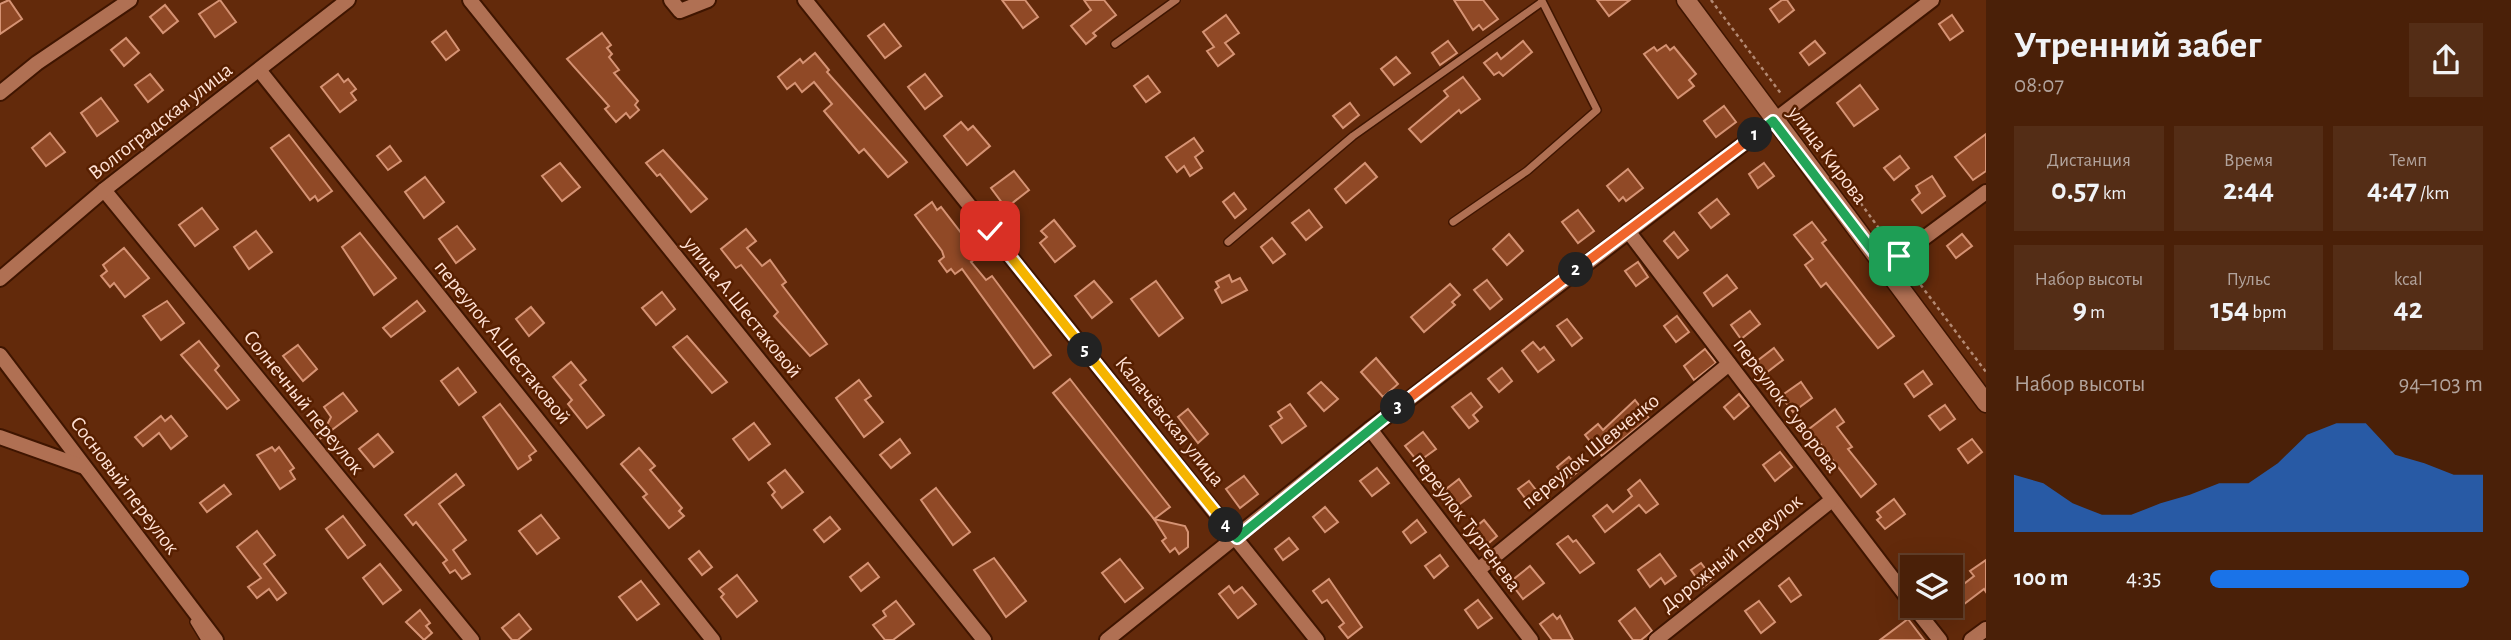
<!DOCTYPE html>
<html lang="ru">
<meta charset="utf-8">
<style>
:root{--surface:#4a2008;--page:#542d16;--text:#f1f3f6;--muted:#b2a39c;--line:#613e29;--accent:#1a73e8}
body{margin:0;font-family:"Alegreya Sans",sans-serif;background:var(--page);color:var(--text);height:100vh;display:flex;flex-direction:column;font-size:26px;white-space:nowrap}
*{box-sizing:border-box;margin:0}
p{font-size:23px;color:var(--muted)}
.icon{flex:none;width:38px;height:38px;fill:none;stroke:currentColor;stroke-width:2;stroke-linecap:round;stroke-linejoin:round}
.map{position:relative;flex:1;overflow:hidden}
.sheet{display:flex;flex-direction:column;background:var(--surface);width:525px}
.sheet>*{flex:none}
.fabs{position:absolute;left:1900px;top:555px;display:grid;gap:14px}
.fabs a{display:grid;place-items:center;width:63px;height:63px;border-radius:0px;background:var(--surface);box-shadow:0 7px 28px #0002,0 0 0 2px var(--line);font-size:35px}
.pin{position:absolute;display:grid;place-items:center;width:60px;height:60px;color:#fff;margin:-30px;border-radius:14px;box-shadow:0 4px 10px #0006}
.km{position:absolute;width:35px;height:35px;margin:-18px;border-radius:50%;background:#222;color:#fff;font-size:19px;line-height:35px;text-align:center}
.round{display:grid;place-items:center;flex:none;width:74px;height:74px;border-radius:0px;background:var(--page)}
.summary{display:flex;align-items:center;justify-content:space-between;height:119px;padding:0 28px}
h1{font-size:38px;font-weight:600;line-height:52px}
.figures{display:grid;grid-template-columns:repeat(3,1fr);gap:10px;height:119px;padding:7px 28px}
.figures div{display:grid;align-content:center;border-radius:0px;background:var(--page);text-align:center}
.figures b{font-size:30px;font-weight:600}
.figures small{font-size:19px;font-weight:400}
.figures p{font-size:19px}
.chart{height:196px;padding:14px 28px}
.chart p{display:flex;justify-content:space-between}
.chart svg{width:100%;height:126px;margin-top:7px;fill:var(--accent);opacity:.7}
ul{padding:0 28px;list-style:none;font-size:23px}
li{display:grid;grid-template-columns:112px 84px 1fr;align-items:center;height:52px}
li i{height:18px;border-radius:9px;background:var(--accent)}
main{display:flex;flex:1;min-height:0}
.map>svg:first-child{display:block}
</style>
<main>
<div class="map">
<svg width="1986" height="640" viewBox="0 0 1986 640">
<rect width="100%" height="100%" fill="#632a0b"/>
<!-- building -->
<g fill="#904926" stroke="#d69374" stroke-width="2">
<path d="M 9,0 L 22,19 L 0,34 L 0,4 Z"/>
<path d="M 220,0 L 236,22 L 215,37 L 199,14 Z"/>
<path d="M 1002,0 L 1025,0 L 1038,17 L 1023,28 Z"/>
<path d="M 1084,0 L 1104,0 L 1116,15 L 1093,33 L 1096,36 L 1086,44 L 1071,26 L 1091,10 Z"/>
<path d="M 1454,0 L 1483,0 L 1498,19 L 1483,30 L 1479,25 L 1473,30 Z"/>
<path d="M 1597,0 L 1630,0 L 1609,16 Z"/>
<path d="M 1782,0 L 1787,0 L 1794,10 L 1779,22 L 1770,9 Z"/>
<path d="M 165,5 L 178,21 L 163,33 L 150,17 Z"/>
<path d="M 1226,15 L 1239,33 L 1225,43 L 1234,54 L 1218,66 L 1207,51 L 1214,47 L 1203,32 Z"/>
<path d="M 1952,15 L 1963,31 L 1950,40 L 1939,24 Z"/>
<path d="M 884,24 L 901,46 L 885,58 L 868,36 Z"/>
<path d="M 446,31 L 459,50 L 446,60 L 432,42 Z"/>
<path d="M 602,33 L 611,45 L 607,48 L 612,54 L 609,57 L 619,70 L 614,73 L 638,101 L 635,105 L 639,110 L 630,118 L 626,113 L 616,122 L 605,109 L 609,106 L 567,59 Z"/>
<path d="M 126,38 L 139,53 L 124,66 L 111,50 Z"/>
<path d="M 1448,41 L 1457,53 L 1440,65 L 1432,53 Z"/>
<path d="M 1523,41 L 1532,52 L 1503,76 L 1499,72 L 1494,75 L 1484,63 L 1497,53 L 1501,59 Z"/>
<path d="M 1815,41 L 1825,53 L 1809,65 L 1800,53 Z"/>
<path d="M 1666,45 L 1670,50 L 1674,47 L 1696,74 L 1689,80 L 1694,86 L 1678,98 L 1644,54 L 1654,47 L 1657,51 Z"/>
<path d="M 815,53 L 829,70 L 827,72 L 907,162 L 888,177 L 864,149 L 859,153 L 824,111 L 832,104 L 814,82 L 802,92 L 795,83 L 787,89 L 778,77 L 800,59 L 803,63 Z"/>
<path d="M 1396,57 L 1410,73 L 1394,85 L 1381,69 Z"/>
<path d="M 150,74 L 163,90 L 148,102 L 135,85 Z"/>
<path d="M 338,74 L 344,82 L 348,79 L 356,89 L 351,93 L 356,100 L 340,112 L 321,87 Z"/>
<path d="M 925,74 L 942,96 L 925,109 L 908,87 Z"/>
<path d="M 1148,76 L 1160,92 L 1146,102 L 1134,86 Z"/>
<path d="M 1463,77 L 1480,99 L 1461,113 L 1459,110 L 1421,142 L 1409,129 L 1448,96 L 1444,91 Z"/>
<path d="M 1860,85 L 1878,109 L 1854,126 L 1837,103 Z"/>
<path d="M 101,98 L 118,121 L 97,136 L 81,113 Z"/>
<path d="M 1350,103 L 1359,115 L 1343,128 L 1333,116 Z"/>
<path d="M 1724,106 L 1736,122 L 1716,137 L 1704,121 Z"/>
<path d="M 961,122 L 968,130 L 973,126 L 990,146 L 967,165 L 944,136 Z"/>
<path d="M 50,133 L 65,152 L 46,166 L 32,148 Z"/>
<path d="M 1986,134 L 1986,171 L 1973,180 L 1955,157 Z"/>
<path d="M 289,135 L 332,191 L 318,201 L 315,196 L 310,200 L 271,148 Z"/>
<path d="M 1194,138 L 1203,151 L 1195,157 L 1202,168 L 1190,176 L 1184,166 L 1177,172 L 1166,157 Z"/>
<path d="M 390,146 L 401,161 L 388,170 L 377,156 Z"/>
<path d="M 663,150 L 707,199 L 691,212 L 660,174 L 657,176 L 646,163 Z"/>
<path d="M 1900,156 L 1909,168 L 1894,180 L 1884,168 Z"/>
<path d="M 560,163 L 580,187 L 562,201 L 542,176 Z"/>
<path d="M 1365,163 L 1377,177 L 1346,203 L 1335,189 Z"/>
<path d="M 1764,163 L 1774,176 L 1758,188 L 1749,174 Z"/>
<path d="M 1628,169 L 1643,188 L 1626,201 L 1623,197 L 1619,201 L 1607,186 Z"/>
<path d="M 1014,171 L 1029,190 L 1006,208 L 991,188 Z"/>
<path d="M 1932,176 L 1945,196 L 1922,213 L 1912,200 L 1920,193 L 1916,186 Z"/>
<path d="M 425,177 L 444,202 L 424,218 L 405,192 Z"/>
<path d="M 1234,193 L 1246,209 L 1235,218 L 1223,202 Z"/>
<path d="M 1717,199 L 1729,214 L 1711,228 L 1699,213 Z"/>
<path d="M 932,202 L 937,210 L 941,207 L 979,256 L 971,262 L 986,280 L 992,276 L 1051,355 L 1034,368 L 962,269 L 955,274 L 951,269 L 947,272 L 939,261 L 944,257 L 942,251 L 915,215 Z"/>
<path d="M 202,208 L 218,229 L 195,246 L 179,225 Z"/>
<path d="M 1309,210 L 1322,227 L 1306,240 L 1292,223 Z"/>
<path d="M 1578,210 L 1594,231 L 1578,243 L 1562,222 Z"/>
<path d="M 1054,220 L 1075,246 L 1055,262 L 1040,243 L 1047,237 L 1041,231 Z"/>
<path d="M 1812,222 L 1826,240 L 1822,243 L 1894,336 L 1878,348 L 1826,283 L 1821,287 L 1805,265 L 1813,259 L 1794,235 Z"/>
<path d="M 457,226 L 475,249 L 456,263 L 439,239 Z"/>
<path d="M 746,229 L 756,241 L 747,248 L 762,266 L 770,260 L 786,282 L 782,285 L 827,344 L 810,356 L 774,316 L 778,312 L 741,265 L 736,268 L 721,249 Z"/>
<path d="M 256,231 L 272,252 L 249,269 L 234,247 Z"/>
<path d="M 1674,232 L 1688,250 L 1678,258 L 1664,241 Z"/>
<path d="M 360,233 L 396,278 L 374,295 L 342,247 Z"/>
<path d="M 1509,234 L 1523,251 L 1507,265 L 1493,249 Z"/>
<path d="M 1962,234 L 1972,246 L 1956,258 L 1947,246 Z"/>
<path d="M 1272,238 L 1285,254 L 1273,263 L 1261,247 Z"/>
<path d="M 124,248 L 149,278 L 125,297 L 114,283 L 110,287 L 101,276 L 107,271 L 103,265 Z"/>
<path d="M 1638,262 L 1648,277 L 1636,286 L 1625,271 Z"/>
<path d="M 1229,275 L 1232,282 L 1240,278 L 1247,290 L 1222,303 L 1215,290 L 1219,287 L 1216,282 Z"/>
<path d="M 1727,275 L 1737,288 L 1713,306 L 1704,293 Z"/>
<path d="M 1487,280 L 1502,299 L 1490,309 L 1474,290 Z"/>
<path d="M 1094,281 L 1112,302 L 1092,318 L 1075,296 Z"/>
<path d="M 1156,281 L 1183,318 L 1159,336 L 1131,299 Z"/>
<path d="M 1450,284 L 1460,295 L 1452,302 L 1455,305 L 1424,332 L 1411,317 Z"/>
<path d="M 662,292 L 675,309 L 656,325 L 642,308 Z"/>
<path d="M 167,301 L 184,323 L 161,340 L 143,316 Z"/>
<path d="M 417,301 L 425,311 L 391,337 L 383,328 Z"/>
<path d="M 531,307 L 544,323 L 529,336 L 516,319 Z"/>
<path d="M 1750,311 L 1760,324 L 1741,339 L 1731,325 Z"/>
<path d="M 1677,316 L 1689,332 L 1676,342 L 1664,326 Z"/>
<path d="M 1567,319 L 1582,338 L 1572,346 L 1557,326 Z"/>
<path d="M 687,336 L 727,382 L 712,393 L 673,347 Z"/>
<path d="M 199,341 L 219,366 L 215,370 L 239,400 L 227,409 L 181,355 Z"/>
<path d="M 1533,342 L 1540,350 L 1544,347 L 1554,360 L 1538,372 L 1522,351 Z"/>
<path d="M 298,345 L 317,369 L 303,381 L 283,356 Z"/>
<path d="M 1774,348 L 1783,360 L 1766,373 L 1757,361 Z"/>
<path d="M 1705,349 L 1716,363 L 1694,380 L 1684,366 Z"/>
<path d="M 1376,358 L 1398,384 L 1383,397 L 1361,372 Z"/>
<path d="M 571,362 L 586,380 L 580,385 L 604,415 L 587,428 L 568,404 L 572,400 L 553,377 Z"/>
<path d="M 458,368 L 476,392 L 459,405 L 441,381 Z"/>
<path d="M 1502,368 L 1512,381 L 1499,392 L 1488,379 Z"/>
<path d="M 1923,371 L 1932,384 L 1914,397 L 1905,384 Z"/>
<path d="M 1070,379 L 1170,507 L 1154,519 L 1053,393 Z"/>
<path d="M 859,380 L 871,396 L 865,400 L 883,422 L 864,437 L 836,398 Z"/>
<path d="M 1321,382 L 1338,399 L 1324,411 L 1308,393 Z"/>
<path d="M 1801,382 L 1812,398 L 1793,412 L 1781,396 Z"/>
<path d="M 343,393 L 357,411 L 320,439 L 331,417 L 324,407 Z"/>
<path d="M 1471,393 L 1482,407 L 1473,415 L 1478,421 L 1469,428 L 1452,407 Z"/>
<path d="M 1739,394 L 1749,406 L 1734,419 L 1724,407 Z"/>
<path d="M 1635,400 L 1649,418 L 1602,456 L 1585,435 L 1598,424 L 1603,430 Z"/>
<path d="M 500,404 L 536,451 L 529,456 L 531,460 L 518,469 L 483,417 Z"/>
<path d="M 1290,404 L 1306,426 L 1282,443 L 1270,426 L 1282,418 L 1278,412 Z"/>
<path d="M 1945,405 L 1955,419 L 1940,430 L 1929,416 Z"/>
<path d="M 1188,409 L 1208,434 L 1198,443 L 1178,417 Z"/>
<path d="M 1835,409 L 1844,422 L 1837,427 L 1852,447 L 1848,449 L 1876,484 L 1861,497 L 1809,429 Z"/>
<path d="M 161,416 L 165,421 L 171,416 L 187,436 L 171,449 L 159,433 L 143,446 L 135,437 Z"/>
<path d="M 754,423 L 770,444 L 749,460 L 733,439 Z"/>
<path d="M 1423,432 L 1436,449 L 1418,462 L 1405,446 Z"/>
<path d="M 378,434 L 393,452 L 374,467 L 359,449 Z"/>
<path d="M 900,439 L 910,453 L 891,468 L 880,455 Z"/>
<path d="M 1972,439 L 1982,452 L 1968,463 L 1958,449 Z"/>
<path d="M 272,447 L 275,451 L 279,447 L 294,468 L 290,471 L 295,479 L 280,489 L 257,455 Z"/>
<path d="M 639,448 L 655,466 L 650,470 L 682,508 L 679,511 L 684,516 L 669,528 L 643,497 L 647,494 L 621,464 Z"/>
<path d="M 1780,452 L 1792,467 L 1775,481 L 1763,465 Z"/>
<path d="M 1569,457 L 1580,470 L 1567,480 L 1557,467 Z"/>
<path d="M 1377,468 L 1389,483 L 1372,496 L 1360,481 Z"/>
<path d="M 785,470 L 803,492 L 782,508 L 772,495 L 775,492 L 768,483 Z"/>
<path d="M 456,474 L 464,485 L 439,504 L 466,540 L 453,550 L 470,574 L 462,579 L 455,570 L 450,573 L 443,563 L 447,560 L 416,522 L 413,525 L 405,515 Z"/>
<path d="M 1244,476 L 1258,494 L 1240,508 L 1226,489 Z"/>
<path d="M 1459,479 L 1471,496 L 1453,509 L 1441,493 Z"/>
<path d="M 1640,480 L 1658,504 L 1646,513 L 1639,505 L 1605,532 L 1593,516 L 1607,505 L 1613,512 L 1632,496 L 1628,490 Z"/>
<path d="M 1529,481 L 1543,499 L 1532,507 L 1518,489 Z"/>
<path d="M 224,485 L 231,494 L 207,512 L 200,503 Z"/>
<path d="M 936,488 L 970,532 L 953,545 L 921,500 Z"/>
<path d="M 1894,499 L 1905,514 L 1885,529 L 1877,520 L 1881,517 L 1877,512 Z"/>
<path d="M 1325,507 L 1338,522 L 1325,532 L 1313,517 Z"/>
<path d="M 541,515 L 559,538 L 537,554 L 519,531 Z"/>
<path d="M 343,516 L 365,545 L 348,558 L 326,529 Z"/>
<path d="M 830,517 L 840,529 L 824,542 L 814,530 Z"/>
<path d="M 1154,519 L 1185,526 L 1188,532 L 1188,547 L 1179,554 L 1175,548 L 1170,552 L 1162,541 L 1166,538 Z"/>
<path d="M 1417,520 L 1426,532 L 1411,543 L 1403,532 Z"/>
<path d="M 1484,520 L 1497,536 L 1483,548 L 1470,532 Z"/>
<path d="M 257,531 L 275,555 L 264,564 L 286,593 L 277,600 L 269,589 L 257,598 L 248,587 L 261,578 L 237,547 Z"/>
<path d="M 1568,536 L 1573,542 L 1576,540 L 1594,563 L 1580,573 L 1557,544 Z"/>
<path d="M 1289,538 L 1298,549 L 1283,560 L 1275,549 Z"/>
<path d="M 699,551 L 712,567 L 702,575 L 689,559 Z"/>
<path d="M 1660,554 L 1676,576 L 1665,584 L 1661,578 L 1650,587 L 1638,570 Z"/>
<path d="M 1440,555 L 1448,566 L 1434,578 L 1425,566 Z"/>
<path d="M 994,558 L 1026,601 L 1006,617 L 974,570 Z"/>
<path d="M 1120,559 L 1143,588 L 1125,602 L 1102,573 Z"/>
<path d="M 1986,560 L 1986,592 L 1984,589 L 1951,614 L 1951,594 L 1974,576 L 1970,571 Z"/>
<path d="M 868,563 L 879,577 L 861,591 L 850,577 Z"/>
<path d="M 1701,563 L 1713,579 L 1703,587 L 1691,570 Z"/>
<path d="M 380,564 L 401,590 L 383,604 L 363,578 Z"/>
<path d="M 1530,566 L 1544,583 L 1523,599 L 1510,582 Z"/>
<path d="M 737,575 L 757,601 L 737,617 L 721,597 L 724,594 L 719,589 Z"/>
<path d="M 1789,578 L 1801,595 L 1791,602 L 1779,586 Z"/>
<path d="M 1329,579 L 1362,627 L 1348,638 L 1339,627 L 1344,623 L 1327,600 L 1322,603 L 1313,591 Z"/>
<path d="M 641,581 L 659,604 L 637,620 L 619,597 Z"/>
<path d="M 1229,586 L 1234,593 L 1242,587 L 1256,604 L 1238,618 L 1219,594 Z"/>
<path d="M 1478,600 L 1492,618 L 1478,628 L 1465,610 Z"/>
<path d="M 896,601 L 914,624 L 893,640 L 885,640 L 873,625 L 886,616 L 883,611 Z"/>
<path d="M 1759,601 L 1775,622 L 1761,633 L 1745,611 Z"/>
<path d="M 1635,608 L 1652,631 L 1641,640 L 1633,640 L 1619,621 Z"/>
<path d="M 420,610 L 430,623 L 426,626 L 432,633 L 424,640 L 406,622 Z"/>
<path d="M 519,614 L 531,629 L 518,640 L 512,640 L 502,628 Z"/>
<path d="M 1553,614 L 1557,619 L 1560,616 L 1573,640 L 1552,640 L 1540,624 Z"/>
<path d="M 1908,619 L 1924,640 L 1880,640 Z"/>
</g>
<g fill="none" stroke-linecap="round" stroke-linejoin="round">
<defs>
<g id="service">
<path d="M 1115,44 L 1176,0"/>
<path d="M 1453,222 L 1527,171 L 1597,110 L 1542,1"/>
<path d="M 1228,242 L 1353,136 L 1542,2"/>
<path d="M 194,622 L 205,640"/>
</g>
<g id="minor">
<path d="M 470,0 L 984,640"/>
<path d="M 671,0 L 680,11 L 708,0"/>
<path d="M 805,0 L 1317,640"/>
<path d="M 260,71 L 713,640"/>
<path d="M 0,93 L 37,63 L 130,0"/>
<path d="M 104,190 L 472,640"/>
<path d="M 1628,231 L 1913,605"/>
<path d="M 1885,267 L 1986,192"/>
<path d="M 0,279 L 104,190 L 348,0"/>
<path d="M 0,355 L 216,640"/>
<path d="M 1370,429 L 1531,640"/>
<path d="M 0,437 L 84,467"/>
<path d="M 1478,570 L 1729,364"/>
<path d="M 1913,606 L 1940,640"/>
<path d="M 1107,640 L 1370,429 L 1932,0"/>
<path d="M 1656,640 L 1832,500"/>
<path d="M 1971,640 L 1986,629"/>
</g>
<path id="tertiary" d="M 1686,0 L 1986,403"/>
</defs>
<!-- service casing -->
<use href="#service" stroke="#3f1500" stroke-width="10"/>
<!-- minor casing -->
<use href="#minor" stroke="#3f1500" stroke-width="18"/>
<!-- tertiary casing -->
<use href="#tertiary" stroke="#3f1500" stroke-width="21"/>
<!-- path -->
<g stroke="#b48a74" stroke-width="2.5" stroke-dasharray="3.5 3.5" stroke-linecap="butt">
<path d="M 1711,0 L 1782,95"/>
<path d="M 1799,118 L 1891,245"/>
<path d="M 1908,268 L 1986,372"/>
</g>
<!-- service -->
<use href="#service" stroke="#b07053" stroke-width="7"/>
<!-- minor -->
<use href="#minor" stroke="#b07053" stroke-width="14"/>
<!-- tertiary -->
<use href="#tertiary" stroke="#b07053" stroke-width="18"/>
</g>
<g fill="none" stroke-linecap="round" stroke-linejoin="round">
<defs>
<path id="split-1" d="M 1755,135 L 1773,121 L 1885,267 L 1899,256"/>
<path id="split-2" d="M 1576,270 L 1755,135"/>
<path id="split-3" d="M 1398,407 L 1576,270"/>
<path id="split-4" d="M 1226,525 L 1237,538 L 1398,407"/>
<path id="split-5" d="M 1085,350 L 1226,525"/>
<path id="split-6" d="M 990,231 L 1085,350"/>
</defs>
<!-- split-1 casing -->
<use href="#split-1" stroke="#fff" stroke-width="14"/>
<!-- split-2 casing -->
<use href="#split-2" stroke="#fff" stroke-width="14"/>
<!-- split-3 casing -->
<use href="#split-3" stroke="#fff" stroke-width="14"/>
<!-- split-4 casing -->
<use href="#split-4" stroke="#fff" stroke-width="14"/>
<!-- split-5 casing -->
<use href="#split-5" stroke="#fff" stroke-width="14"/>
<!-- split-6 casing -->
<use href="#split-6" stroke="#fff" stroke-width="14"/>
<!-- split-1 -->
<use href="#split-1" stroke="#22a559" stroke-width="9"/>
<!-- split-2 -->
<use href="#split-2" stroke="#f0652b" stroke-width="9"/>
<!-- split-3 -->
<use href="#split-3" stroke="#f0652b" stroke-width="9"/>
<!-- split-4 -->
<use href="#split-4" stroke="#22a559" stroke-width="9"/>
<!-- split-5 -->
<use href="#split-5" stroke="#f5b400" stroke-width="9"/>
<!-- split-6 -->
<use href="#split-6" stroke="#f5b400" stroke-width="9"/>
</g>
<g text-anchor="middle" stroke-width="5" stroke-linejoin="round" paint-order="stroke">
<!-- street labels -->
<g font-size="21" fill="#ffe1d4" stroke="#571f00">
<text transform="translate(160 121) rotate(-38)" y="7">Волгоградская улица</text>
<text transform="translate(1828 155) rotate(53)" y="7">улица Кирова</text>
<text transform="translate(743 307) rotate(51)" y="7">улица А.Шестаковой</text>
<text transform="translate(503 342) rotate(51)" y="7">переулок А.Шестаковой</text>
<text transform="translate(304 402) rotate(51)" y="7">Солнечный переулок</text>
<text transform="translate(1787 405) rotate(53)" y="7">переулок Суворова</text>
<text transform="translate(1170 421) rotate(51)" y="7">Калачёвская улица</text>
<text transform="translate(1590 451) rotate(-39)" y="7">переулок Шевченко</text>
<text transform="translate(125 485) rotate(53)" y="7">Сосновый переулок</text>
<text transform="translate(1467 522) rotate(53)" y="7">переулок Тургенева</text>
<text transform="translate(1731 553) rotate(-39)" y="7">Дорожный переулок</text>
</g>
</g>
</svg>
<div class="fabs">
<a><svg class="icon" aria-label="layers" viewBox="0 0 24 24"><path d="M12 4l9 5-9 5-9-5zM3 14l9 5 9-5"/></svg></a>
</div>
<div class="pin" style="left:1899px;top:256px;background:#1e9e55"><svg class="icon" aria-label="arrive" viewBox="0 0 24 24"><path d="M6 21V4h12l-3 4 3 4H6"/></svg></div>
<div class="pin" style="left:990px;top:231px;background:#d93025"><svg class="icon" aria-label="check" viewBox="0 0 24 24"><path d="M5 12l5 5 9-10"/></svg></div>
<b class="km" style="left:1755px;top:135px">1</b>
<b class="km" style="left:1576px;top:270px">2</b>
<b class="km" style="left:1398px;top:407px">3</b>
<b class="km" style="left:1226px;top:525px">4</b>
<b class="km" style="left:1085px;top:350px">5</b>
</div>
<section class="sheet">
<div class="summary"><div><h1>Утренний забег</h1><p>08:07</p></div><a class="round"><svg class="icon" aria-label="share" viewBox="0 0 24 24"><path d="M12 15V3M7 8l5-5 5 5M5 13v7h14v-7"/></svg></a></div>
<div class="figures">
<div><p>Дистанция</p><b>0.57<small> km</small></b></div>
<div><p>Время</p><b>2:44</b></div>
<div><p>Темп</p><b>4:47<small> /km</small></b></div>
</div>
<div class="figures">
<div><p>Набор высоты</p><b>9<small> m</small></b></div>
<div><p>Пульс</p><b>154<small> bpm</small></b></div>
<div><p>kcal</p><b>42</b></div>
</div>
<div class="chart"><p><span>Набор высоты</span>94–103 m</p>
<svg viewBox="0 0 160 44" preserveAspectRatio="none"><path d="M0 44V24L10 27L20 34L30 38L40 38L50 34L60 31L70 27L80 27L90 20L100 10L110 6L120 6L130 17L140 20L150 24L160 24V44z"/></svg>
</div>
<ul>
<li><b>100 m</b>4:35<i style="width:95%"></i></li>
</ul>
</section>
</main>
